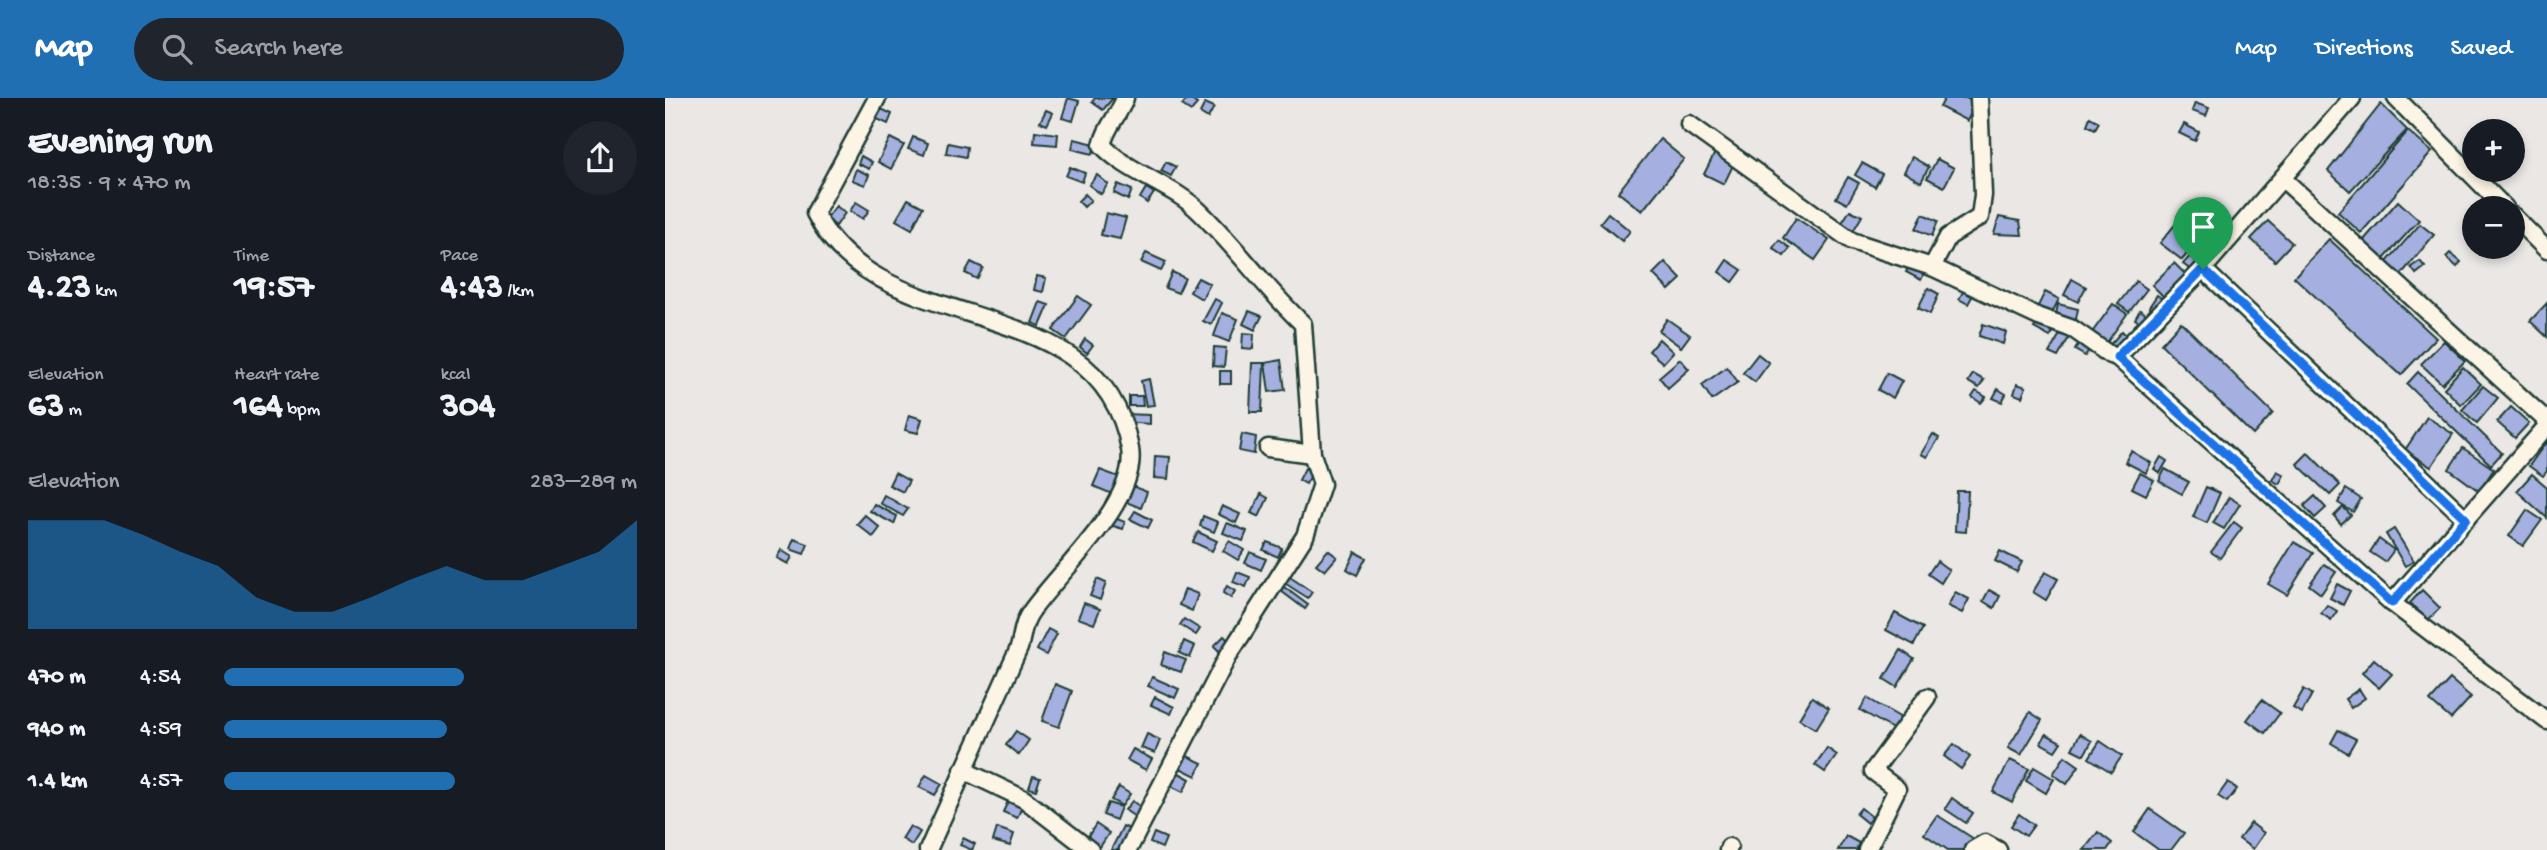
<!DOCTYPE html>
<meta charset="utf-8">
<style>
:root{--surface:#171b24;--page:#20242c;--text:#f1f3f6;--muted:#9ea1a6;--accent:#1f6fb2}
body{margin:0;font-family:"Gochi Hand",sans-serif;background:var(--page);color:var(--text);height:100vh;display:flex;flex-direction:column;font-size:26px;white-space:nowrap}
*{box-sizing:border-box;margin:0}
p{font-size:23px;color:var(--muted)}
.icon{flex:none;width:38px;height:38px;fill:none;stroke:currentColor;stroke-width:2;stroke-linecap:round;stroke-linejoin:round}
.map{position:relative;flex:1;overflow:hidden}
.details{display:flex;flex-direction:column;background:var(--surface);width:665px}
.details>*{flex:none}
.tools{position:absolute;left:1797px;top:21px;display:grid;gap:14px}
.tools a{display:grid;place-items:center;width:63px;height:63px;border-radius:50%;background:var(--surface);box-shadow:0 4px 10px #0003;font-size:35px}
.pin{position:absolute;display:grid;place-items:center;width:60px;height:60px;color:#fff;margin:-72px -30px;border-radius:50% 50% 50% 0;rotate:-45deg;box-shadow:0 0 7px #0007}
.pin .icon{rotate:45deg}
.round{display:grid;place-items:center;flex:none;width:74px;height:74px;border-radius:37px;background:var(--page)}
.summary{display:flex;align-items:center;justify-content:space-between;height:119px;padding:0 28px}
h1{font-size:38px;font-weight:700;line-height:52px}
.metrics{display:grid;grid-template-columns:repeat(3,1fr);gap:10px;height:119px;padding:7px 28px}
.metrics div{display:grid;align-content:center}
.metrics b{font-size:35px;font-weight:700}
.metrics small{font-size:19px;font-weight:400}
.metrics p{font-size:19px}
.chart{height:196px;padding:14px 28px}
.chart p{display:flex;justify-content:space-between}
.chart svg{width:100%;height:126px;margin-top:7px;fill:var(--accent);opacity:.7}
ul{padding:0 28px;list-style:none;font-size:23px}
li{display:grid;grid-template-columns:112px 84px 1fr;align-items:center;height:52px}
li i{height:18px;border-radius:9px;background:var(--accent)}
header{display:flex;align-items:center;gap:42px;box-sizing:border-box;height:98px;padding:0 35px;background:var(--accent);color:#fff}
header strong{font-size:33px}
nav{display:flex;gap:38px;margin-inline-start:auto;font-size:24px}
.search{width:490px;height:63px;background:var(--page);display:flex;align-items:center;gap:18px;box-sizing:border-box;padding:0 24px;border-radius:38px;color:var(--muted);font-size:26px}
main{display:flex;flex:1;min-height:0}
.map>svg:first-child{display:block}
</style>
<header>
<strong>Map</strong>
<div class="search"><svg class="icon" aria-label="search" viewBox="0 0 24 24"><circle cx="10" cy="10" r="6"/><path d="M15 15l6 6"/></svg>Search here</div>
<nav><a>Map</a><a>Directions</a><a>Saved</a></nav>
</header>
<main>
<section class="details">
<div class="summary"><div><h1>Evening run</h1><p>18:35 · 9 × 470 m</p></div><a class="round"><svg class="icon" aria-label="share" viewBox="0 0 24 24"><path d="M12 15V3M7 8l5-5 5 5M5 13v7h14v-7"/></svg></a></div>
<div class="metrics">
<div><p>Distance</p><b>4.23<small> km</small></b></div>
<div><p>Time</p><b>19:57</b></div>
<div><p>Pace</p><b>4:43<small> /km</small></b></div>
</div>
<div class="metrics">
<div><p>Elevation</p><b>63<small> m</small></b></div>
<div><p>Heart rate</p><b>164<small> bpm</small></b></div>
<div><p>kcal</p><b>304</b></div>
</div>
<div class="chart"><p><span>Elevation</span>283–289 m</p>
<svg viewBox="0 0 160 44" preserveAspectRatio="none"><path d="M0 44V6L10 6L20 6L30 11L40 17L50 22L60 33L70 38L80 38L90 33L100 27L110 22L120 27L130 27L140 22L150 17L160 6V44z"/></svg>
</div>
<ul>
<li><b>470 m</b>4:54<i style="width:58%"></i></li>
<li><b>940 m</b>4:59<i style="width:54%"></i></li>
<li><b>1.4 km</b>4:57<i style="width:56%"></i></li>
</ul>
</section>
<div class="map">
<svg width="1882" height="752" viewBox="0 0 1882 752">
<rect width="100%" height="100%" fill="#ebe7e4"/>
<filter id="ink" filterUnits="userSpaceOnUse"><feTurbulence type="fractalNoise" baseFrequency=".0143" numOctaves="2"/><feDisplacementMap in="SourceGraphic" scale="14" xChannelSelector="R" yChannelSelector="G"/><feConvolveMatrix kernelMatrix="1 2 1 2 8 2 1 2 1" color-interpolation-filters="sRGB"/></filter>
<g filter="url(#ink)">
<!-- building -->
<g fill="#a5b0e0" stroke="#1f3d34" stroke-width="2">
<path d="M 403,0 L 414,3 L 408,23 L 397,20 Z"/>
<path d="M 430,0 L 448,0 L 438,12 L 427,4 Z"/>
<path d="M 523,0 L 532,6 L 526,13 L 517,7 Z"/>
<path d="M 1280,0 L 1301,0 L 1311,5 L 1302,23 L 1275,9 Z"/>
<path d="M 540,5 L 549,9 L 543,20 L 535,15 Z"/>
<path d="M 1530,5 L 1544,10 L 1541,18 L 1527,13 Z"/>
<path d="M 1716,6 L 1742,32 L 1685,93 L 1663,73 Z"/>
<path d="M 214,10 L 227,16 L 223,26 L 210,20 Z"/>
<path d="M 381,12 L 388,15 L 382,27 L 375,24 Z"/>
<path d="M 1425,19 L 1434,24 L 1430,31 L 1422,27 Z"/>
<path d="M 1519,26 L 1534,34 L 1530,43 L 1514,35 Z"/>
<path d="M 370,33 L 393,36 L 392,47 L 369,45 Z"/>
<path d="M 1743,33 L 1767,54 L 1696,135 L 1673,114 Z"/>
<path d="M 248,39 L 263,45 L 259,57 L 243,51 Z"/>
<path d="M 225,40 L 239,47 L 226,71 L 213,64 Z"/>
<path d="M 409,41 L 430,46 L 428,56 L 407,51 Z"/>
<path d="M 995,41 L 1019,61 L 977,113 L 953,94 Z"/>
<path d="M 283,45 L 302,49 L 301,59 L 281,55 Z"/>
<path d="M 1055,45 L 1074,55 L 1059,86 L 1039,76 Z"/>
<path d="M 196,58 L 207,64 L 204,71 L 193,66 Z"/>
<path d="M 1247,59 L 1264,69 L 1256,84 L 1239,74 Z"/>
<path d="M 1272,61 L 1289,70 L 1279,89 L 1262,80 Z"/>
<path d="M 501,64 L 511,69 L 506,78 L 496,73 Z"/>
<path d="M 1197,65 L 1217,76 L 1210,89 L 1190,77 Z"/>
<path d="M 405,69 L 420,75 L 417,84 L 401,78 Z"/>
<path d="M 191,71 L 204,77 L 200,87 L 187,82 Z"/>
<path d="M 432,77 L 443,86 L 436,96 L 424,87 Z"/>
<path d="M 1183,79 L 1194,85 L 1182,106 L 1171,100 Z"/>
<path d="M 453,86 L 467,92 L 463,102 L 449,95 Z"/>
<path d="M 481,90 L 489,95 L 482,105 L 475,100 Z"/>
<path d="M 420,96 L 426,102 L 419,109 L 413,103 Z"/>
<path d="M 243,101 L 258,109 L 247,131 L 231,122 Z"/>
<path d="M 1733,103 L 1754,122 L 1719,161 L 1698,143 Z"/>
<path d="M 191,104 L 204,112 L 198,121 L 185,113 Z"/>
<path d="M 171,108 L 180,115 L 171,128 L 161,121 Z"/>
<path d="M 1185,112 L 1197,118 L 1187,135 L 1175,128 Z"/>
<path d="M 441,115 L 461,120 L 455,141 L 436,137 Z"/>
<path d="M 943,115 L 965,133 L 957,143 L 935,125 Z"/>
<path d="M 1258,116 L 1273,123 L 1267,138 L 1251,131 Z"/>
<path d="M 1334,119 L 1355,123 L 1357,137 L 1329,136 Z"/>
<path d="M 1131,120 L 1164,142 L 1150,162 L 1118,140 Z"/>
<path d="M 1513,123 L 1535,140 L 1517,162 L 1495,145 Z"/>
<path d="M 1603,123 L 1627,145 L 1610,163 L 1586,141 Z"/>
<path d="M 1755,126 L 1769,137 L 1735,178 L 1720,166 Z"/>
<path d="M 1664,141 L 1771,240 L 1736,277 L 1629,179 Z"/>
<path d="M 1114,142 L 1125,150 L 1119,158 L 1108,150 Z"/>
<path d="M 481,155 L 501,164 L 496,173 L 476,164 Z"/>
<path d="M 1785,155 L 1796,164 L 1792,169 L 1781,159 Z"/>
<path d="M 1525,158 L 1534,165 L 1527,173 L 1518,166 Z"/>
<path d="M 1062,162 L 1077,172 L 1068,184 L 1054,174 Z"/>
<path d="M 1755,163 L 1760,169 L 1751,176 L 1746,169 Z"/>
<path d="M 306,164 L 318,170 L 312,181 L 300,175 Z"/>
<path d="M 1000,164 L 1016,181 L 1004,192 L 988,176 Z"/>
<path d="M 1509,165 L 1524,180 L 1502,202 L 1487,187 Z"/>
<path d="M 1245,166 L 1260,174 L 1256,182 L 1241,174 Z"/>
<path d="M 507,174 L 520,180 L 513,195 L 500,190 Z"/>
<path d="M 372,178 L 381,180 L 378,194 L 369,192 Z"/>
<path d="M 533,180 L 545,186 L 537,201 L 525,194 Z"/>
<path d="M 1407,181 L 1421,189 L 1413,204 L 1399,197 Z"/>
<path d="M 1471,183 L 1482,191 L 1464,214 L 1453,206 Z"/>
<path d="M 1263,190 L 1274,196 L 1265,216 L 1253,210 Z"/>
<path d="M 1299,192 L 1308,197 L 1303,206 L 1294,201 Z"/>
<path d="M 1380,194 L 1394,201 L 1385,219 L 1371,212 Z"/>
<path d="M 1492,197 L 1499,202 L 1490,214 L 1484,209 Z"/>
<path d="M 413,198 L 426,207 L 401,241 L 388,232 Z"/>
<path d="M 550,201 L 557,205 L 546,227 L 538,223 Z"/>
<path d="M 375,204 L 384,207 L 375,228 L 367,225 Z"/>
<path d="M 1882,205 L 1882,239 L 1865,223 Z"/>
<path d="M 1393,206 L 1413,211 L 1410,226 L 1390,222 Z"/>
<path d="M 1448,206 L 1462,216 L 1438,250 L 1423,240 Z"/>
<path d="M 1475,212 L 1484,218 L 1479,227 L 1470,221 Z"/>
<path d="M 584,213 L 597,218 L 590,232 L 578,226 Z"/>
<path d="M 557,215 L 573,221 L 564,244 L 549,238 Z"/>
<path d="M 1002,221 L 1025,237 L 1016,249 L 994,233 Z"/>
<path d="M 1374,221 L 1390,231 L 1385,239 L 1369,230 Z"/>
<path d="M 1516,224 L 1608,315 L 1588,337 L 1496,246 Z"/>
<path d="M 1318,226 L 1341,234 L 1338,246 L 1314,238 Z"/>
<path d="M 1398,231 L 1406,236 L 1393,259 L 1384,255 Z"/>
<path d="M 1457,233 L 1466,242 L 1452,257 L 1443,249 Z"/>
<path d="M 578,235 L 589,236 L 588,251 L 577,250 Z"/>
<path d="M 420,241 L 428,247 L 422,255 L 415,249 Z"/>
<path d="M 994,241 L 1008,254 L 998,265 L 984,253 Z"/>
<path d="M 1779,243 L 1800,263 L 1777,286 L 1756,266 Z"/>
<path d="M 1413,246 L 1424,252 L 1420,258 L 1410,252 Z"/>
<path d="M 549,249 L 561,250 L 559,269 L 548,268 Z"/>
<path d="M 1093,256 L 1104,265 L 1090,284 L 1078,275 Z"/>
<path d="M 1015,261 L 1024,271 L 1003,290 L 994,279 Z"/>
<path d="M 616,262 L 620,292 L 604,294 L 600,265 Z"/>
<path d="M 587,265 L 599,265 L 597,314 L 585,314 Z"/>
<path d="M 1062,269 L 1073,284 L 1047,302 L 1037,287 Z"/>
<path d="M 1798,269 L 1816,286 L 1796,307 L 1779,290 Z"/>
<rect x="555" y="273" width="11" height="13"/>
<path d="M 1753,274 L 1837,355 L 1826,367 L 1742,286 Z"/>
<path d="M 1222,275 L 1237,283 L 1228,300 L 1213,292 Z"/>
<path d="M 1308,276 L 1319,282 L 1314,290 L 1303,284 Z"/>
<path d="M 484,281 L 489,307 L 481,308 L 476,283 Z"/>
<path d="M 1352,286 L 1361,289 L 1357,299 L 1349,296 Z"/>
<path d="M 1818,288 L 1833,300 L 1812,325 L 1797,312 Z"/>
<path d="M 1333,291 L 1341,296 L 1337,304 L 1328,300 Z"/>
<path d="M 1311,293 L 1321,299 L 1316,305 L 1307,299 Z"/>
<path d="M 464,298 L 477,298 L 478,308 L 464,308 Z"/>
<path d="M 1846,309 L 1864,325 L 1850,340 L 1832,324 Z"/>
<path d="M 459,316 L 485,317 L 485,326 L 458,324 Z"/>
<path d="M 244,317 L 257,321 L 253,335 L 240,332 Z"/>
<path d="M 1762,319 L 1788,336 L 1766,369 L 1740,352 Z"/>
<path d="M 577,336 L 591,339 L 589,356 L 574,353 Z"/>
<path d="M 1268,336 L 1274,340 L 1262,359 L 1256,356 Z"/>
<path d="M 1882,343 L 1882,373 L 1878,378 L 1864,368 Z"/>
<path d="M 1798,350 L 1829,371 L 1814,393 L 1784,371 Z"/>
<path d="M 1466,353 L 1486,365 L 1481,375 L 1460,364 Z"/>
<path d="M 1643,355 L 1675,387 L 1665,397 L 1632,366 Z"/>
<path d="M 490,358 L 505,359 L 503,381 L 489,380 Z"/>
<path d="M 1496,359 L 1502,363 L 1495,375 L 1489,371 Z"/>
<path d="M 640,370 L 648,374 L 641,386 L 634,382 Z"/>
<path d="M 1500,371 L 1524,384 L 1517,396 L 1494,383 Z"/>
<path d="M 435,372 L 454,379 L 447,396 L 428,388 Z"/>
<path d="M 1612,373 L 1619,377 L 1614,386 L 1607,382 Z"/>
<path d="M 230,375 L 244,383 L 238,394 L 224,387 Z"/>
<path d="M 1475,375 L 1489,382 L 1481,397 L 1467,390 Z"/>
<path d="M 1867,376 L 1882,389 L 1882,420 L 1852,393 Z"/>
<path d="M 468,388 L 482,394 L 476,410 L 461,404 Z"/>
<path d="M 1541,389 L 1555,395 L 1542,425 L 1528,419 Z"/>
<path d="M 1681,391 L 1696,401 L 1688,414 L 1673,405 Z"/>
<path d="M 1292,393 L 1303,393 L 1301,434 L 1290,433 Z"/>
<path d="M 596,396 L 603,400 L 594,419 L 586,415 Z"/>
<path d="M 219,397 L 243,411 L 238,418 L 215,405 Z"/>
<path d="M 1650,398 L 1661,410 L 1650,420 L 1639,408 Z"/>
<path d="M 1564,399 L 1575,406 L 1559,431 L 1548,425 Z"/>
<path d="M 209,406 L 232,418 L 229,426 L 205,413 Z"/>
<path d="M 557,408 L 575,416 L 571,425 L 553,416 Z"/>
<path d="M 1678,409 L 1686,417 L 1676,426 L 1669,418 Z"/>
<path d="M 1862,412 L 1877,422 L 1858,448 L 1844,438 Z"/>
<path d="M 470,413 L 487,422 L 483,430 L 465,421 Z"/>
<path d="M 200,417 L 215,430 L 208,439 L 192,426 Z"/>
<path d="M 538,418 L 553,424 L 549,434 L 535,428 Z"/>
<path d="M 447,419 L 460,424 L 458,431 L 445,427 Z"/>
<path d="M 1569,424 L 1577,430 L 1555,460 L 1546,454 Z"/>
<path d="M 562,425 L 582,433 L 578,443 L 558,435 Z"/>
<path d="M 1729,431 L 1749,463 L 1740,468 L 1721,436 Z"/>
<path d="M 533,434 L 552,443 L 547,453 L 528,444 Z"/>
<path d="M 129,441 L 143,446 L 139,456 L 125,451 Z"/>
<path d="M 1714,441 L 1729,452 L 1720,464 L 1705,454 Z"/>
<path d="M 564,443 L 579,452 L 573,462 L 558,453 Z"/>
<path d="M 602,444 L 617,450 L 613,459 L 598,452 Z"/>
<path d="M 1629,444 L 1648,455 L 1622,497 L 1603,486 Z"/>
<path d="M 116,452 L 127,459 L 123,466 L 112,460 Z"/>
<path d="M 663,452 L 672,459 L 660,473 L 651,466 Z"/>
<path d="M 1335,453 L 1357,464 L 1352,474 L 1330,463 Z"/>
<path d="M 585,454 L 601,461 L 596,472 L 580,465 Z"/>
<path d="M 690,454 L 701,460 L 692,477 L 682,471 Z"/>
<path d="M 1272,463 L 1284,472 L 1276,485 L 1263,476 Z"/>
<path d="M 1659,466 L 1671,474 L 1656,496 L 1644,487 Z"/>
<path d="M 572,474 L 585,479 L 581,489 L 568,484 Z"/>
<path d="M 1380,474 L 1393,481 L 1381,502 L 1368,494 Z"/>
<path d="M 622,477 L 647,494 L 643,500 L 618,484 Z"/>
<path d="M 432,481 L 441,485 L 435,502 L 425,498 Z"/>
<path d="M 615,486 L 643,507 L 640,511 L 612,490 Z"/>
<path d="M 1672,486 L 1685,493 L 1678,507 L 1665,500 Z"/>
<path d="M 562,488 L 570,493 L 566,500 L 558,495 Z"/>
<path d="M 520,491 L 533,496 L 527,513 L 514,507 Z"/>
<path d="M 1324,492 L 1335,498 L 1329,510 L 1318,503 Z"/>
<path d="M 1757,492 L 1775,510 L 1763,522 L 1745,505 Z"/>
<path d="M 1290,494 L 1304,501 L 1297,515 L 1283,508 Z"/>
<path d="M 419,505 L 435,511 L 429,526 L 413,520 Z"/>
<path d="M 1662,507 L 1672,513 L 1666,522 L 1656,515 Z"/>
<path d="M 1230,515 L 1258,530 L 1249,547 L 1221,532 Z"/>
<path d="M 519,521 L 535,531 L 531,537 L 515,527 Z"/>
<path d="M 383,531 L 392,536 L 381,557 L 372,552 Z"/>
<path d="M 559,538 L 564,543 L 555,554 L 549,548 Z"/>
<path d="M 519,543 L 530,548 L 525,560 L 514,555 Z"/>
<path d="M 1236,552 L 1249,561 L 1232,589 L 1219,581 Z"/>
<path d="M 500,554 L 521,562 L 516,574 L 496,567 Z"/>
<path d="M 1709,561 L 1727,576 L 1714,590 L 1697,575 Z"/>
<path d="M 487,579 L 514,591 L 510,600 L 483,588 Z"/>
<path d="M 1785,581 L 1806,599 L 1786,621 L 1765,603 Z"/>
<path d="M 390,586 L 407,593 L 394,629 L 377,623 Z"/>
<path d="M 1639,591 L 1647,596 L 1637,615 L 1628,610 Z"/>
<path d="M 1694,591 L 1700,600 L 1686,610 L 1680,601 Z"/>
<path d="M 490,599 L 509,609 L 506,616 L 486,607 Z"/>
<path d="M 1147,599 L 1164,610 L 1151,631 L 1134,621 Z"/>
<path d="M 1202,600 L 1238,621 L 1231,633 L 1195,612 Z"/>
<path d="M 1597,602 L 1615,615 L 1600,635 L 1582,622 Z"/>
<path d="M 1365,614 L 1377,622 L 1356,657 L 1343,650 Z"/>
<path d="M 1673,632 L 1691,641 L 1683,655 L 1666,645 Z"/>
<path d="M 351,633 L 364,642 L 354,657 L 341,647 Z"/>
<path d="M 482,636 L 495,642 L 490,655 L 476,650 Z"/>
<path d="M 1381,636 L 1396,644 L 1390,653 L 1376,645 Z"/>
<path d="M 1415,636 L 1427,643 L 1419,657 L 1407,651 Z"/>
<path d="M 1435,643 L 1457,658 L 1446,674 L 1424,660 Z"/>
<path d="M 1289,646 L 1305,659 L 1296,671 L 1279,658 Z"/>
<path d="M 1162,650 L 1172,657 L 1160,674 L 1150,667 Z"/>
<path d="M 468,651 L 487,661 L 481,672 L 462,662 Z"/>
<path d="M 520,657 L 537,665 L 531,678 L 513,669 Z"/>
<path d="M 1400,658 L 1414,668 L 1402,686 L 1388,676 Z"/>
<path d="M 1345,662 L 1364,671 L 1347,704 L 1328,694 Z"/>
<path d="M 1369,669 L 1389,681 L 1381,695 L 1361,683 Z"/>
<path d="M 514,675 L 525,681 L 518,694 L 506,688 Z"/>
<path d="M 261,677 L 277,686 L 270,697 L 254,689 Z"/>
<path d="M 368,678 L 375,680 L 371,692 L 364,690 Z"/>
<path d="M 1563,684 L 1572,691 L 1562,704 L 1553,698 Z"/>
<path d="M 454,689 L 465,696 L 457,708 L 446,702 Z"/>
<path d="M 1287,700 L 1308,715 L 1301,725 L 1280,711 Z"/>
<path d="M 343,703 L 357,709 L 352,720 L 338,714 Z"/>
<path d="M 467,703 L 480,712 L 473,721 L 460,712 Z"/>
<path d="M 443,705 L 456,709 L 451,722 L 438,717 Z"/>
<path d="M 1196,710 L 1207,719 L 1202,725 L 1191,716 Z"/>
<path d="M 1485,711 L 1519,735 L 1506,752 L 1494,752 L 1469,734 Z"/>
<path d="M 1354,716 L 1369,727 L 1361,738 L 1346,728 Z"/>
<path d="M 1272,717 L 1309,741 L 1301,752 L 1283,752 L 1259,736 Z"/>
<path d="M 1586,725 L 1599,735 L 1588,751 L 1574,741 Z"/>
<path d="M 431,726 L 444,735 L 435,749 L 422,740 Z"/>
<path d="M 245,728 L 255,734 L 247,747 L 237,741 Z"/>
<path d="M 458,728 L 468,733 L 458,752 L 446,752 Z"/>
<path d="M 332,730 L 349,736 L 345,748 L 328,743 Z"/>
<path d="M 1433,734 L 1447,745 L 1442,752 L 1419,752 Z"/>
<path d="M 489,735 L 501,740 L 497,750 L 485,745 Z"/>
<path d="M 1181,738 L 1194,745 L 1191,752 L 1173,752 Z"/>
<path d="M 298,740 L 310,746 L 307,752 L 295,747 Z"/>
</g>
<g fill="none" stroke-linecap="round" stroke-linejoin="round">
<defs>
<g id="minor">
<path d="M 212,0 L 150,115 C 215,247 436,186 465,351 C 474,404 392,475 365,515 C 358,524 357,540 354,550 L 263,752"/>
<path d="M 460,0 C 454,17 441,29 437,47 C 464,76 507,86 535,114 C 572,150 601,191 638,226 L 647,356 L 603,350"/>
<path d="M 1687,0 L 1538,171 L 1452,259 L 1727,505 L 1882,623"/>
<path d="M 1731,0 L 1840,110"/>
<path d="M 1024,26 L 1187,143 L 1267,169 L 1374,219 L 1408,231 L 1445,257 L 1452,259"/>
<path d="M 1618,81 L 1882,323"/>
<path d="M 1848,118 L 1882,152"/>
<path d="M 1267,169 L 1283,139 L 1315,119 L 1318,97 L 1314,0"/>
<path d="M 1538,171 L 1801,421"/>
<path d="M 1727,505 L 1882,328"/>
<path d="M 298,672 L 359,701 L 425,752"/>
<path d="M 463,752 L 563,558 L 640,438 L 657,386 L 647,356"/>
<path d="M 1063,752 L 1064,749"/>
<path d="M 1202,752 L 1232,691 L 1208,673 L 1262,599"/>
<path d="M 1308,752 L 1320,745 L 1333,752"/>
</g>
</defs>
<!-- minor casing -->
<use href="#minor" stroke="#1f3d34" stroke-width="21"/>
<!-- minor -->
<use href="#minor" stroke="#fcf5e5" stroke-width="16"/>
</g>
</g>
<g fill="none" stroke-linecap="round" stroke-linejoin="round" filter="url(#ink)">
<defs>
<path id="route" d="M 1538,171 L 1801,421 L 1727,505 L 1452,259 Z"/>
</defs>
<!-- route casing -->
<use href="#route" stroke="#fff" stroke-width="14"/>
<!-- route -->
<use href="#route" stroke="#1a73e8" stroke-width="9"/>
</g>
</svg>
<div class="tools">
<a>+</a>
<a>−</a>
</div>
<div class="pin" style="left:1538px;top:171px;background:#1e9e55"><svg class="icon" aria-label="arrive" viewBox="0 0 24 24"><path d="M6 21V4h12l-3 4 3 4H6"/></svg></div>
</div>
</main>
